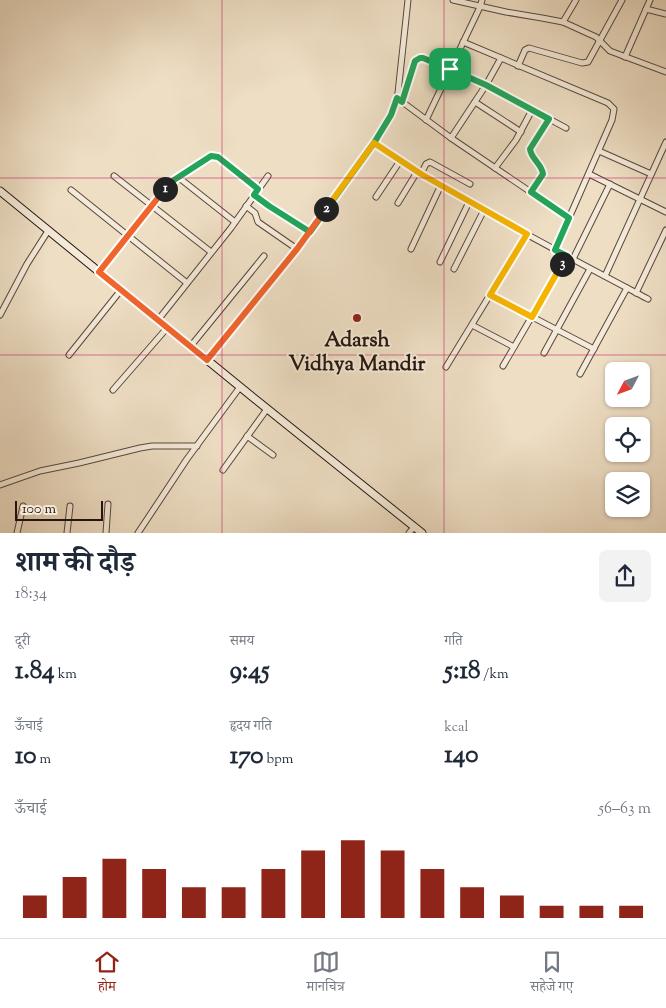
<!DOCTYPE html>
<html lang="hi">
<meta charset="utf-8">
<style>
:root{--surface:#fff;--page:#f2f2f3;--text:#1f2937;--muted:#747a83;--line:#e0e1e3;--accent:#8f2418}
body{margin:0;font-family:"Sorts Mill Goudy","Noto Serif Devanagari",serif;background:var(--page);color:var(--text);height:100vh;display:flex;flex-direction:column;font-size:19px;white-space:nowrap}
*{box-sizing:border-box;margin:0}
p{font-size:16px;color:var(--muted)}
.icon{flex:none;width:28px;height:28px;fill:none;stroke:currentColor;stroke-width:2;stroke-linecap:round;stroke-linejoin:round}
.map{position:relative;height:533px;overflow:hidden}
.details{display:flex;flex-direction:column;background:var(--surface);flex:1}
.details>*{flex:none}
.needle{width:32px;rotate:229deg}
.tools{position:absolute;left:605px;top:362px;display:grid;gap:10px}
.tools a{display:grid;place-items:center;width:45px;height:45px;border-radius:8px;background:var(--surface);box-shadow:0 1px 4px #0004;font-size:25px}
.scale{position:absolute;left:15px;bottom:12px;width:88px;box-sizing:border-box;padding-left:5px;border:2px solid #26160f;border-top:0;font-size:14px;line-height:18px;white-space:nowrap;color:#26160f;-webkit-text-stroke:4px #f4ead9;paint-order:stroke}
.pin{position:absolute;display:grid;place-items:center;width:42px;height:42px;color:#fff;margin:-21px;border-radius:10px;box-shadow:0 2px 8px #0006}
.km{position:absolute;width:25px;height:25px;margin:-12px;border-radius:50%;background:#222;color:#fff;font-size:14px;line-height:25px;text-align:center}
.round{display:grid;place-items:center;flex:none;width:52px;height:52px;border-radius:8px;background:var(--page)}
.head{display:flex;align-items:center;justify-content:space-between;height:85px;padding:0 15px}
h1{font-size:28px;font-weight:700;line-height:38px}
.figures{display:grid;grid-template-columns:repeat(3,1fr);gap:8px;height:85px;padding:5px 15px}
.figures div{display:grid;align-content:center}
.figures b{font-size:25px;font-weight:700}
.figures small{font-size:14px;font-weight:400}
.figures p{font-size:14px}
.chart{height:140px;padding:10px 15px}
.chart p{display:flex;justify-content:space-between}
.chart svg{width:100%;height:90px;margin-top:5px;stroke:var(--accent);stroke-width:6}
.tab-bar{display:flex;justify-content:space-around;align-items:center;height:70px;border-top:1px solid var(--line);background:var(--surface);font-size:14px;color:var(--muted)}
.tab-bar a{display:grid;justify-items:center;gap:2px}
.tab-bar .on{color:var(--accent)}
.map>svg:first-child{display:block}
</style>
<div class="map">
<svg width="666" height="533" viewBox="0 0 666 533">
<rect width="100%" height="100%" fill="#eedec4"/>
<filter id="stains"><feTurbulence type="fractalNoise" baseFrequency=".004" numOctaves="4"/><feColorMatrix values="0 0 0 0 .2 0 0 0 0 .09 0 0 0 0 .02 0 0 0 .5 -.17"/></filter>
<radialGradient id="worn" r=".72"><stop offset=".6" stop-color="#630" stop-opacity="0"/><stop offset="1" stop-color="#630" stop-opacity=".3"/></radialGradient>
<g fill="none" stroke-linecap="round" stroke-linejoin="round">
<defs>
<g id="minor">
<path d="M 453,0 L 506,12 L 542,18 L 563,22 L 596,37 L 610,51 L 666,72"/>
<path d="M 646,9 L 666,14"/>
<path d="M 563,22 L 576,0"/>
<path d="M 463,42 L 608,103 L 614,109 L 612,120 L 555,250"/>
<path d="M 625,57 L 650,0"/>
<path d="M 518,66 L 525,50 L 529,48 L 582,63 L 588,62 L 622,0"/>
<path d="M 401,101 L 451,138 L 569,218"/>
<path d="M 402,102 L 414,64 L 417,59 L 423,58 L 486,85 L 566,128"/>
<path d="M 475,102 L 521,132"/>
<path d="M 426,120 L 480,7 L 482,0"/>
<path d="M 451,138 L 486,85 L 501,58"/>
<path d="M 374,143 C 461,201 555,250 648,299"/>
<path d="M 599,151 L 651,174"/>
<path d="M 495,168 L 516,140 L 532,110"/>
<path d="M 421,174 L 426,164 L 430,162 L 470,184"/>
<path d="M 589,174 L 666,212"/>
<path d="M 114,176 L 211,252"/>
<path d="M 178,177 L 235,222"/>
<path d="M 71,190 L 187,283"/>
<path d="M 531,192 L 542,177 L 543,171 L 531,155 L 530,149 L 549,119"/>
<path d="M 254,195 L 269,205 L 310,232"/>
<path d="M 376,197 L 400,161"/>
<path d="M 398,203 L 417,172"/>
<path d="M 246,206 L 255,213 L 258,222 L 297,249"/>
<path d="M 411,249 L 441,185"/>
<path d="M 573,259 L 610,184"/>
<path d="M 440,262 L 469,202"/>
<path d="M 454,269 L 484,210"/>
<path d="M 99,272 L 169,183 L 211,156 L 218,157 L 258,189"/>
<path d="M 605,276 L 666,142"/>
<path d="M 636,293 L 666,230"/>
<path d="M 490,295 L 594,349"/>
<path d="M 0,315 L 27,264 L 48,231"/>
<path d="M 158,320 L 231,228 L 268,176"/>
<path d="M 472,325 L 514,347"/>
<path d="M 190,347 L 264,256"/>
<path d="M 544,353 L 590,269"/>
<path d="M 69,355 L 121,290"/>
<path d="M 207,361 C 255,302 302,243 346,182 C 366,155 391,127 398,93 L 408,0"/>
<path d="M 503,366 L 567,256"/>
<path d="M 446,367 L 527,234"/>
<path d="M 580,374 L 627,288"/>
<path d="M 113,390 L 167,328"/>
<path d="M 247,436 L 273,455"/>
<path d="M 223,470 L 267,409"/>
<path d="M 0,485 L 40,471 L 79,463 L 140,448 L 152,446 L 197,446"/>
<path d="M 17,533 L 23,506"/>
<path d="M 67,533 L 70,506"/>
<path d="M 106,533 L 108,504"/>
<path d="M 138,533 L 187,459 L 240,387"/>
<path d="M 409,533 L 414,527"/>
</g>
<path id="secondary" d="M 0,191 L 255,399 L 422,533"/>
</defs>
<!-- minor casing -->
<use href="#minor" stroke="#58483c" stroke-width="7"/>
<!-- secondary casing -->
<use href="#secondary" stroke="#26160f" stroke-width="9"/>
<!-- minor -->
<use href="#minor" stroke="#f4ead9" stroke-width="5"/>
<!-- secondary -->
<use href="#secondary" stroke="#f4ead9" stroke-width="7"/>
</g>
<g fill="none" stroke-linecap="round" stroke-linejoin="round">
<defs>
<path id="split-1" d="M 165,189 L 174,180 L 211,156 L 218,157 L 258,189 L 254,195 L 269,206 L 310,232 L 374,143 L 391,115 L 397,98 L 402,102 L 415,61 L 420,58 L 423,58 L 450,69"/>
<path id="split-2" d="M 165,189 L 99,272 L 207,360 L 297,249 L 326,209"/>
<path id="split-3" d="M 326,209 L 374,143 L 421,174 L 527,234 L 490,295 L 532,317 L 562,264"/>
<path id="split-4" d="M 450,69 L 486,85 L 549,119 L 530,149 C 531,159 542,164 543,174 L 531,192 L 569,218 L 555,250 L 567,256 L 562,264"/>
</defs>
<!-- split-1 casing -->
<use href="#split-1" stroke="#fff" stroke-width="10"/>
<!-- split-2 casing -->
<use href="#split-2" stroke="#fff" stroke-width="10"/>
<!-- split-3 casing -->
<use href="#split-3" stroke="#fff" stroke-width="10"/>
<!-- split-4 casing -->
<use href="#split-4" stroke="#fff" stroke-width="10"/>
<!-- split-1 -->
<use href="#split-1" stroke="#22a559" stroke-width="6"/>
<!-- split-2 -->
<use href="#split-2" stroke="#f0652b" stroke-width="6"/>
<!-- split-3 -->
<use href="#split-3" stroke="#f5b400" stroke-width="6"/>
<!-- split-4 -->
<use href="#split-4" stroke="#22a559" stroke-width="6"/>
</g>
<!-- grid -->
<path fill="none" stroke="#c2185b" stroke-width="1" stroke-opacity="0.55" d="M 222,0 L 222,533M 444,0 L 444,533M 0,178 L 666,178M 0,355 L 666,355"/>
<!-- markers -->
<circle fill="#8f2418" stroke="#f4ead9" stroke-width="2" cx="357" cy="318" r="5"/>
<g text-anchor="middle" stroke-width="4" stroke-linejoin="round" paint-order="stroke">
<!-- poi labels -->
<g font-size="21" font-weight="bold" fill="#26160f" stroke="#f4ead9">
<text x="357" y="346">Adarsh<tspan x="357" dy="24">Vidhya Mandir</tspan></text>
</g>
</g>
<rect width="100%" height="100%" filter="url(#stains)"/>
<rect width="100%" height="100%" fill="url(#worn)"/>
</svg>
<div class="tools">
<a><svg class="needle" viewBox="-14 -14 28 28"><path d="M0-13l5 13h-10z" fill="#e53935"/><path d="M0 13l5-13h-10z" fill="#747a83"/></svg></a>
<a><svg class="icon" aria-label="locate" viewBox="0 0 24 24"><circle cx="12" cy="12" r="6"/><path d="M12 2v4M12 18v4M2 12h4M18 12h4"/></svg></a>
<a><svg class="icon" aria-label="layers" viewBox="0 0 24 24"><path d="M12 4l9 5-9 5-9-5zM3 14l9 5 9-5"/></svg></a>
</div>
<div class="scale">100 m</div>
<div class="pin" style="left:450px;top:69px;background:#1e9e55"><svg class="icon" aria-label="arrive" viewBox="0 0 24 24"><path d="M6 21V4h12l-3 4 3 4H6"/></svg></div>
<b class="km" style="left:165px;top:189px">1</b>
<b class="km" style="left:326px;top:209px">2</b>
<b class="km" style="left:562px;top:264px">3</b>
</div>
<section class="details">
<div class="head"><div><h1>शाम की दौड़</h1><p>18:34</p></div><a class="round"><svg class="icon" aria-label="share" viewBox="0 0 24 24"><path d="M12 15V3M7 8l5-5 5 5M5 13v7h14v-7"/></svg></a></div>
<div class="figures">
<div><p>दूरी</p><b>1.84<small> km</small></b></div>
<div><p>समय</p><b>9:45</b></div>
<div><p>गति</p><b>5:18<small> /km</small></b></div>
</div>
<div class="figures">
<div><p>ऊँचाई</p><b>10<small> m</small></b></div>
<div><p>हृदय गति</p><b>170<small> bpm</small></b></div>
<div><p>kcal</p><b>140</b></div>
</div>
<div class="chart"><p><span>ऊँचाई</span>56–63 m</p>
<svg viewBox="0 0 160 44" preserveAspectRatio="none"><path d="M5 44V33M15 44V24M25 44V15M35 44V20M45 44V29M55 44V29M65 44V20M75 44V11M85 44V6M95 44V11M105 44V20M115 44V29M125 44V33M135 44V38M145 44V38M155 44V38"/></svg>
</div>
</section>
<nav class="tab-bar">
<a class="on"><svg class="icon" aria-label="home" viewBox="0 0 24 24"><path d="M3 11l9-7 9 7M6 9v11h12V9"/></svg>होम</a>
<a><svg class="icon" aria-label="map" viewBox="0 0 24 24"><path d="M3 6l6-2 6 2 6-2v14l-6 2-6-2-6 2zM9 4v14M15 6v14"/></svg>मानचित्र</a>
<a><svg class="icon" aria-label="saved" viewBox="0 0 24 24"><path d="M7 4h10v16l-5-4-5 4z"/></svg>सहेजे गए</a>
</nav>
